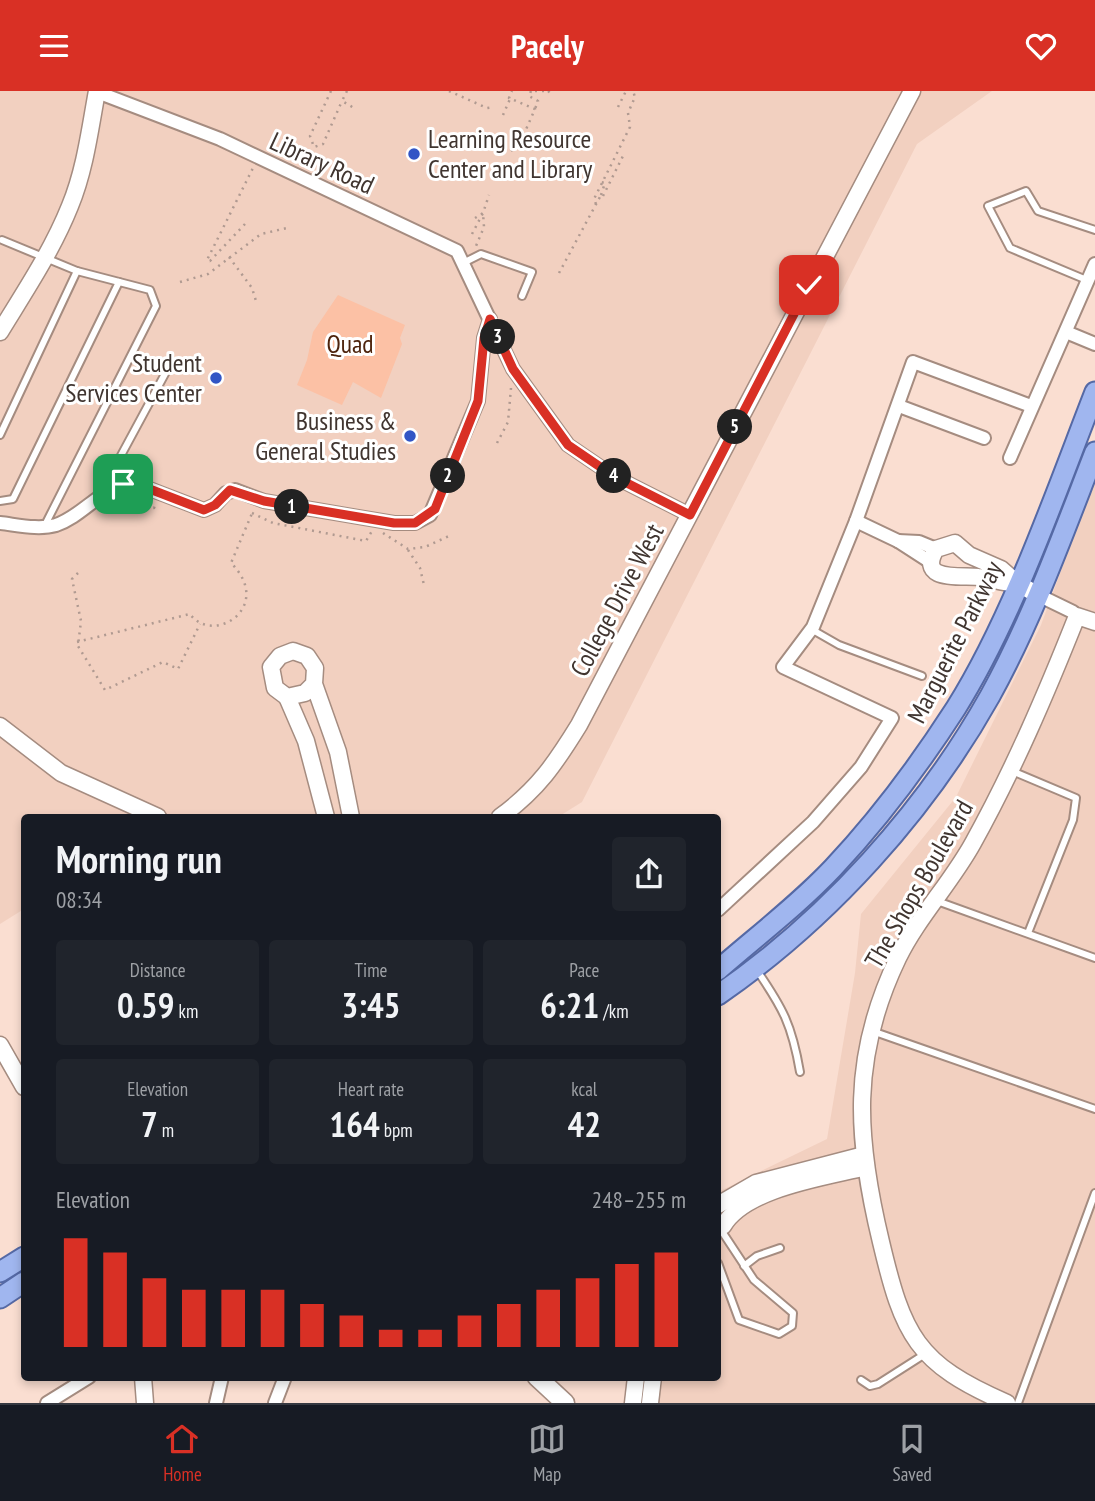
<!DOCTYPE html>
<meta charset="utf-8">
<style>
:root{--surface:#171b24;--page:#20242c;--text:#f1f3f6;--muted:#9ea1a6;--line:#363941;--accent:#d93025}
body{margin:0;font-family:"PT Sans Narrow",sans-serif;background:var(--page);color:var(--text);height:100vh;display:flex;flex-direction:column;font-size:26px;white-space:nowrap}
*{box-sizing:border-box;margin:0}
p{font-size:23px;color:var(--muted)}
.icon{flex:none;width:38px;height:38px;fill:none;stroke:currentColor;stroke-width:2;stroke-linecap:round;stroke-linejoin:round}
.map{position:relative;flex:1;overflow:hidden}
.panel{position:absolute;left:21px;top:723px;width:700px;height:567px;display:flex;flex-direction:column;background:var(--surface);border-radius:7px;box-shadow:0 4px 10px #0003}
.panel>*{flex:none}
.pin{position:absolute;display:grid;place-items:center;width:60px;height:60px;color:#fff;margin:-30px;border-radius:14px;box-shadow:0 4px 10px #0006}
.km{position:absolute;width:35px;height:35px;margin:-18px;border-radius:50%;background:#222;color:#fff;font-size:19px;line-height:35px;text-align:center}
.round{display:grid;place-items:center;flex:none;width:74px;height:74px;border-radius:7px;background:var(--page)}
.head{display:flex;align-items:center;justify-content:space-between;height:119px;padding:0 35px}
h1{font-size:38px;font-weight:700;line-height:52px}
.stats{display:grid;grid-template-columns:repeat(3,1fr);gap:10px;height:119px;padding:7px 35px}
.stats div{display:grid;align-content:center;border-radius:7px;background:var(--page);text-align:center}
.stats b{font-size:35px;font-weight:700}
.stats small{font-size:19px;font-weight:400}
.stats p{font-size:19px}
.chart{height:196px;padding:14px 35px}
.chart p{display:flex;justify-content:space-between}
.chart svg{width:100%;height:126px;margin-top:7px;stroke:var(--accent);stroke-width:6}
header{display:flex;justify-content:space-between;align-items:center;height:91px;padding:0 35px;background:var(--accent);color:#fff;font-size:32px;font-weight:700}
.tabs{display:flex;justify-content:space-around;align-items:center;height:98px;border-top:2px solid var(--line);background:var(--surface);font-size:19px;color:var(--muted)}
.tabs a{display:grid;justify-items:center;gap:4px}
.tabs .on{color:var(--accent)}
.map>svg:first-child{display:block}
</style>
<header><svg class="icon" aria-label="menu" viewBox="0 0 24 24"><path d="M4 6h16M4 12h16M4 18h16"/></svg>Pacely<svg class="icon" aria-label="heart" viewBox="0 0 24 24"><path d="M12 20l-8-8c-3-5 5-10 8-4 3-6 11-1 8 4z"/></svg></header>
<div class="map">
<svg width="1095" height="1312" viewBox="0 0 1095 1312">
<rect width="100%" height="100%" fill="#faded1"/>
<!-- built -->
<g fill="#f2d0c0">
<path d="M 0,0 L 992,0 L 917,53 L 582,711 L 558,726 L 24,726 L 24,818 L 0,833 Z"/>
<path d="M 1095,387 L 1095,1312 L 658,1312 L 663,1286 L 718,1286 L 718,1101 L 827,1048 L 855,882 L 861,823 L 956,706 L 1041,534 Z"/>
</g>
<!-- green -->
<path fill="#fcc1a5" d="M 338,204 L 405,234 L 400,247 L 402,253 L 381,307 L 353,291 L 342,314 L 297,294 L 307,269 L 313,241 Z"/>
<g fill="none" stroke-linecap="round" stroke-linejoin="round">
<defs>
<g id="service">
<path d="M 2,149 L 77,180 L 150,199 L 156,215 L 45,434"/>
<path d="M 463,172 L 481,163 L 532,181 L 522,205"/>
<path d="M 1089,190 L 1010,157 L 988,115 L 1026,100 L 1038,120 L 1095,139"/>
<path d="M 0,344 L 77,180"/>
<path d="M 123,393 L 118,370 L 166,281"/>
<path d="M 0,410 L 13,408 L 119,191"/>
<path d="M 811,538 L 839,554 L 922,585"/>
<path d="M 1012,680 L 1076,707 L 1073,729 L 1028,842"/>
<path d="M 937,810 L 1095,867"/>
<path d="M 756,878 C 783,917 792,934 800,981"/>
<path d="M 872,940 L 1095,1018"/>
<path d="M 718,1172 L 739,1229 L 779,1243 L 792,1235 L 793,1222 L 754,1189 L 723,1142"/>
<path d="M 744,1175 L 757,1165 L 780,1157"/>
<path d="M 861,1289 L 870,1295 L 878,1293 L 925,1263"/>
<path d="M 1018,1312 L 1095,1102"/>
</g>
<g id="minor">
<path d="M 97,1 L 220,48 L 457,160 L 513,278 L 568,354 L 615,386 L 690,424"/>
<path d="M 1066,241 L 1095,253"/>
<path d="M 899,315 L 984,347"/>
<path d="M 1010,367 L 1095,173"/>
<path d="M 856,430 L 898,450 L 932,472"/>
<path d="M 0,432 C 18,434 39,439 56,434 C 85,424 101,395 134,392 L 204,419 L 215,414 L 226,402 L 235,399 L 264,410 L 394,432 L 415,432 L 430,424 L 478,310 L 484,247 L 490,228"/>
<path d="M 898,450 L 919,451 L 936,458"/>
<path d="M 1038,504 L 1073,521"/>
<path d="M 718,819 L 813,731 L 861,676 L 892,627 L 783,576 L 813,536 L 856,430 L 913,271 L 1031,315"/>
<path d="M 47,1312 L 89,1286"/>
<path d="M 216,1312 L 222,1286"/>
<path d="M 275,1312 L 285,1286"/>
</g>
<g id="tertiary">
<path d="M 0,241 C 25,200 52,160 70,115 C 85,79 90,38 97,0"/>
<path d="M 1017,492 C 1003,493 992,487 978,486 C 963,484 916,492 936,458 L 955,452 L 969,464 L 1001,478 L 1017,492 L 1038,504"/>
<path d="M 314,593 L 305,602 L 287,606 L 275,597 L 271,576 L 280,565 L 293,560 L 307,565 L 315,577 L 314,593 L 338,661 L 351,726"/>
<path d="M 287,606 L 306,650 L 326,726"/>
<path d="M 0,635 L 61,682 L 158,726"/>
<path d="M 500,726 C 538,698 555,673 579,634 L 912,0"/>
<path d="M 0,954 L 24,996"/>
<path d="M 718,1114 L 756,1092 L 864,1064"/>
<path d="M 723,1135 C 745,1097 826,1086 866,1076"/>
<path d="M 143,1286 L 145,1312"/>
<path d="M 633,1312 L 636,1286"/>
<path d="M 650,1312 L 653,1286"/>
<path d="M 1007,1312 C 916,1273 903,1244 881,1151 C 856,1047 850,967 898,867 C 918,826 951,792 973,752 C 1014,678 1046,603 1077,525 L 1095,531"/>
</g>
<path id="secondary" d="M 537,1286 L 565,1312"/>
<g id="primary">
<path d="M 718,879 C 757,845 798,814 833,777 C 879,728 920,673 956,617 C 1013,526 1056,401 1095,301"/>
<path d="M 718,904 C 827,829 925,721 990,605 C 1033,527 1063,443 1095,361"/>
<path d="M 0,1181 L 24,1166"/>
<path d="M 0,1207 L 24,1191"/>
</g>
</defs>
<!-- service casing -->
<use href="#service" stroke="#a58c80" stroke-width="10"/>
<!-- minor casing -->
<use href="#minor" stroke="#a58c80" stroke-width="16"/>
<!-- tertiary casing -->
<use href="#tertiary" stroke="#a58c80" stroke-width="19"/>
<!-- secondary casing -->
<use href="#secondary" stroke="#a58c80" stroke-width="21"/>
<!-- primary casing -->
<use href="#primary" stroke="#5569a5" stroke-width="23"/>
<!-- path -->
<g stroke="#b09a91" stroke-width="2.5" stroke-dasharray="2 5" stroke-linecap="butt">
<path d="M 331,0 L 310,45 L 314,56 L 323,53 L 342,10"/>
<path d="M 347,0 L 342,10 L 354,17"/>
<path d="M 449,0 L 487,17 L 494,16"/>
<path d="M 531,0 L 529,5 L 538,10 L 535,18"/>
<path d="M 535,0 L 544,0"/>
<path d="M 548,0 L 552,3"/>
<path d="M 618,16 L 626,0"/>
<path d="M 503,24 L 510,8"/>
<path d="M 511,60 L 520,52 L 535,18 L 509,7 L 512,0"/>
<path d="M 601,104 L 605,92 L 601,91"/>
<path d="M 603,105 L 624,63"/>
<path d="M 596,113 L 594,108 L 630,36 L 628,22 L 635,6 L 633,0"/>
<path d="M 475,127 L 483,122 L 489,104"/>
<path d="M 245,133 L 210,170 L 207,169 L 253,77"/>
<path d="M 472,143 L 483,122 L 484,136 L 476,155"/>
<path d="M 229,166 L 252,197 L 256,210"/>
<path d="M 559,182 L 601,104"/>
<path d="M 180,191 L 208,183 L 261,143 L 287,137"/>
<path d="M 497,352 L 508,331 L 511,297"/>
<path d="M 116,409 L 119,414 L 133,410 L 154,417 L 156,412"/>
<path d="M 252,422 L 273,432 L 366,450 L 372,440"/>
<path d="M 383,442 L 408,458 L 425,456 L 449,445"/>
<path d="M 408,459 L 420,477 L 424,494"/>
<path d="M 78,482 L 72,488 L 81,530 L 78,555 L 105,599 L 163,571 L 178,578 L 200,533"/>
<path d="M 77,551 L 190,523 C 213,555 275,516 231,472 L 253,420"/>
</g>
<!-- service -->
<use href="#service" stroke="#fff" stroke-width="6"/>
<!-- minor -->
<use href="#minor" stroke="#fff" stroke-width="12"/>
<!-- tertiary -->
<use href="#tertiary" stroke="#fff" stroke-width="16"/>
<!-- secondary -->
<use href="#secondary" stroke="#fff" stroke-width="18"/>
<!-- primary -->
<use href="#primary" stroke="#a0b6ef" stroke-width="19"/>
</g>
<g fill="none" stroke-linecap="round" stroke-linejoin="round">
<defs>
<path id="route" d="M 123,393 L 134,392 L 204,419 L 215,414 L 230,399 L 264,410 L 394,432 L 415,432 L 435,418 L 478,310 L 484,247 L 490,228 L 513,278 L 568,354 L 615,386 L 690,424 L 809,194"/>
</defs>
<!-- route casing -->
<use href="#route" stroke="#fff" stroke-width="14"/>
<!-- route -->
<use href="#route" stroke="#d93025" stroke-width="9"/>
</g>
<!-- markers -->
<g fill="#3255c5" stroke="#fff" stroke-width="2.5">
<circle cx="414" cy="63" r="7"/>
<circle cx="216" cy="287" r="7"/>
<circle cx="410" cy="345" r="7"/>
</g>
<g text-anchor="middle" stroke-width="6" stroke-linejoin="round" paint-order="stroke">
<!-- poi labels -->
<g font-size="26" fill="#403530" stroke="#fff" text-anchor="end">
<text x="428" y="57" text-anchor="start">Learning Resource<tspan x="428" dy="30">Center and Library</tspan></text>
<text x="202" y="281">Student<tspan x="202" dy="30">Services Center</tspan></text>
<text x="396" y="339">Business &amp;<tspan x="396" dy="30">General Studies</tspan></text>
</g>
<!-- street labels -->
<g font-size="26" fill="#403530" stroke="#fff">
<text transform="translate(322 72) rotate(25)" y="9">Library Road</text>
<text transform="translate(617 509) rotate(-62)" y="9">College Drive West</text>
<text transform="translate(955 551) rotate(-63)" y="9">Marguerite Parkway</text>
<text transform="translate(919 793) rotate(-60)" y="9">The Shops Boulevard</text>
</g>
<!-- park labels -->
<g font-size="26" fill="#4e240d" stroke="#fff">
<text x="350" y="262">Quad</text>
</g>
</g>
</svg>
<div class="pin" style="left:123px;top:393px;background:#1e9e55"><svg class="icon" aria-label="arrive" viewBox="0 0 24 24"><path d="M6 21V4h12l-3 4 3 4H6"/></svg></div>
<div class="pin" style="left:809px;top:194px;background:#d93025"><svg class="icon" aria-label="check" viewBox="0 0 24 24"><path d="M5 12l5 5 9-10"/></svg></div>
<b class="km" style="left:292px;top:416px">1</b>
<b class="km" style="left:448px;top:385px">2</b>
<b class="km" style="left:498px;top:246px">3</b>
<b class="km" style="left:614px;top:385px">4</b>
<b class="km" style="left:735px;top:336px">5</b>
<section class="panel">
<div class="head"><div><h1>Morning run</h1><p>08:34</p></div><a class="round"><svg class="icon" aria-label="share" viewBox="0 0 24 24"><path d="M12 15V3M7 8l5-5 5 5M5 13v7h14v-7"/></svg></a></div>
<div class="stats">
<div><p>Distance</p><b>0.59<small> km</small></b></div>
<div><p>Time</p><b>3:45</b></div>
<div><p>Pace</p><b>6:21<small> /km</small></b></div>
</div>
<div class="stats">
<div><p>Elevation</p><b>7<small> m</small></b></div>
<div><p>Heart rate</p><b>164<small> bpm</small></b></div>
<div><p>kcal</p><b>42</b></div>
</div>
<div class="chart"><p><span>Elevation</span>248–255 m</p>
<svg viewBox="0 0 160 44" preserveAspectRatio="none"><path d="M5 44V6M15 44V11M25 44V20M35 44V24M45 44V24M55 44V24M65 44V29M75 44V33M85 44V38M95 44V38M105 44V33M115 44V29M125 44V24M135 44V20M145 44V15M155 44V11"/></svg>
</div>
</section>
</div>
<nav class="tabs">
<a class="on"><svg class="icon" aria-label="home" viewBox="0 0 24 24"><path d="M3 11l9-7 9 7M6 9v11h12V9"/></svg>Home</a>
<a><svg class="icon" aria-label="map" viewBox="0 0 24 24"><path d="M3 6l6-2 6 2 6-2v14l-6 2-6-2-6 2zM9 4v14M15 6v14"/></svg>Map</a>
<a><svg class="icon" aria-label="saved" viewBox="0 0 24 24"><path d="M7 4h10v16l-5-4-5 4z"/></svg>Saved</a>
</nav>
